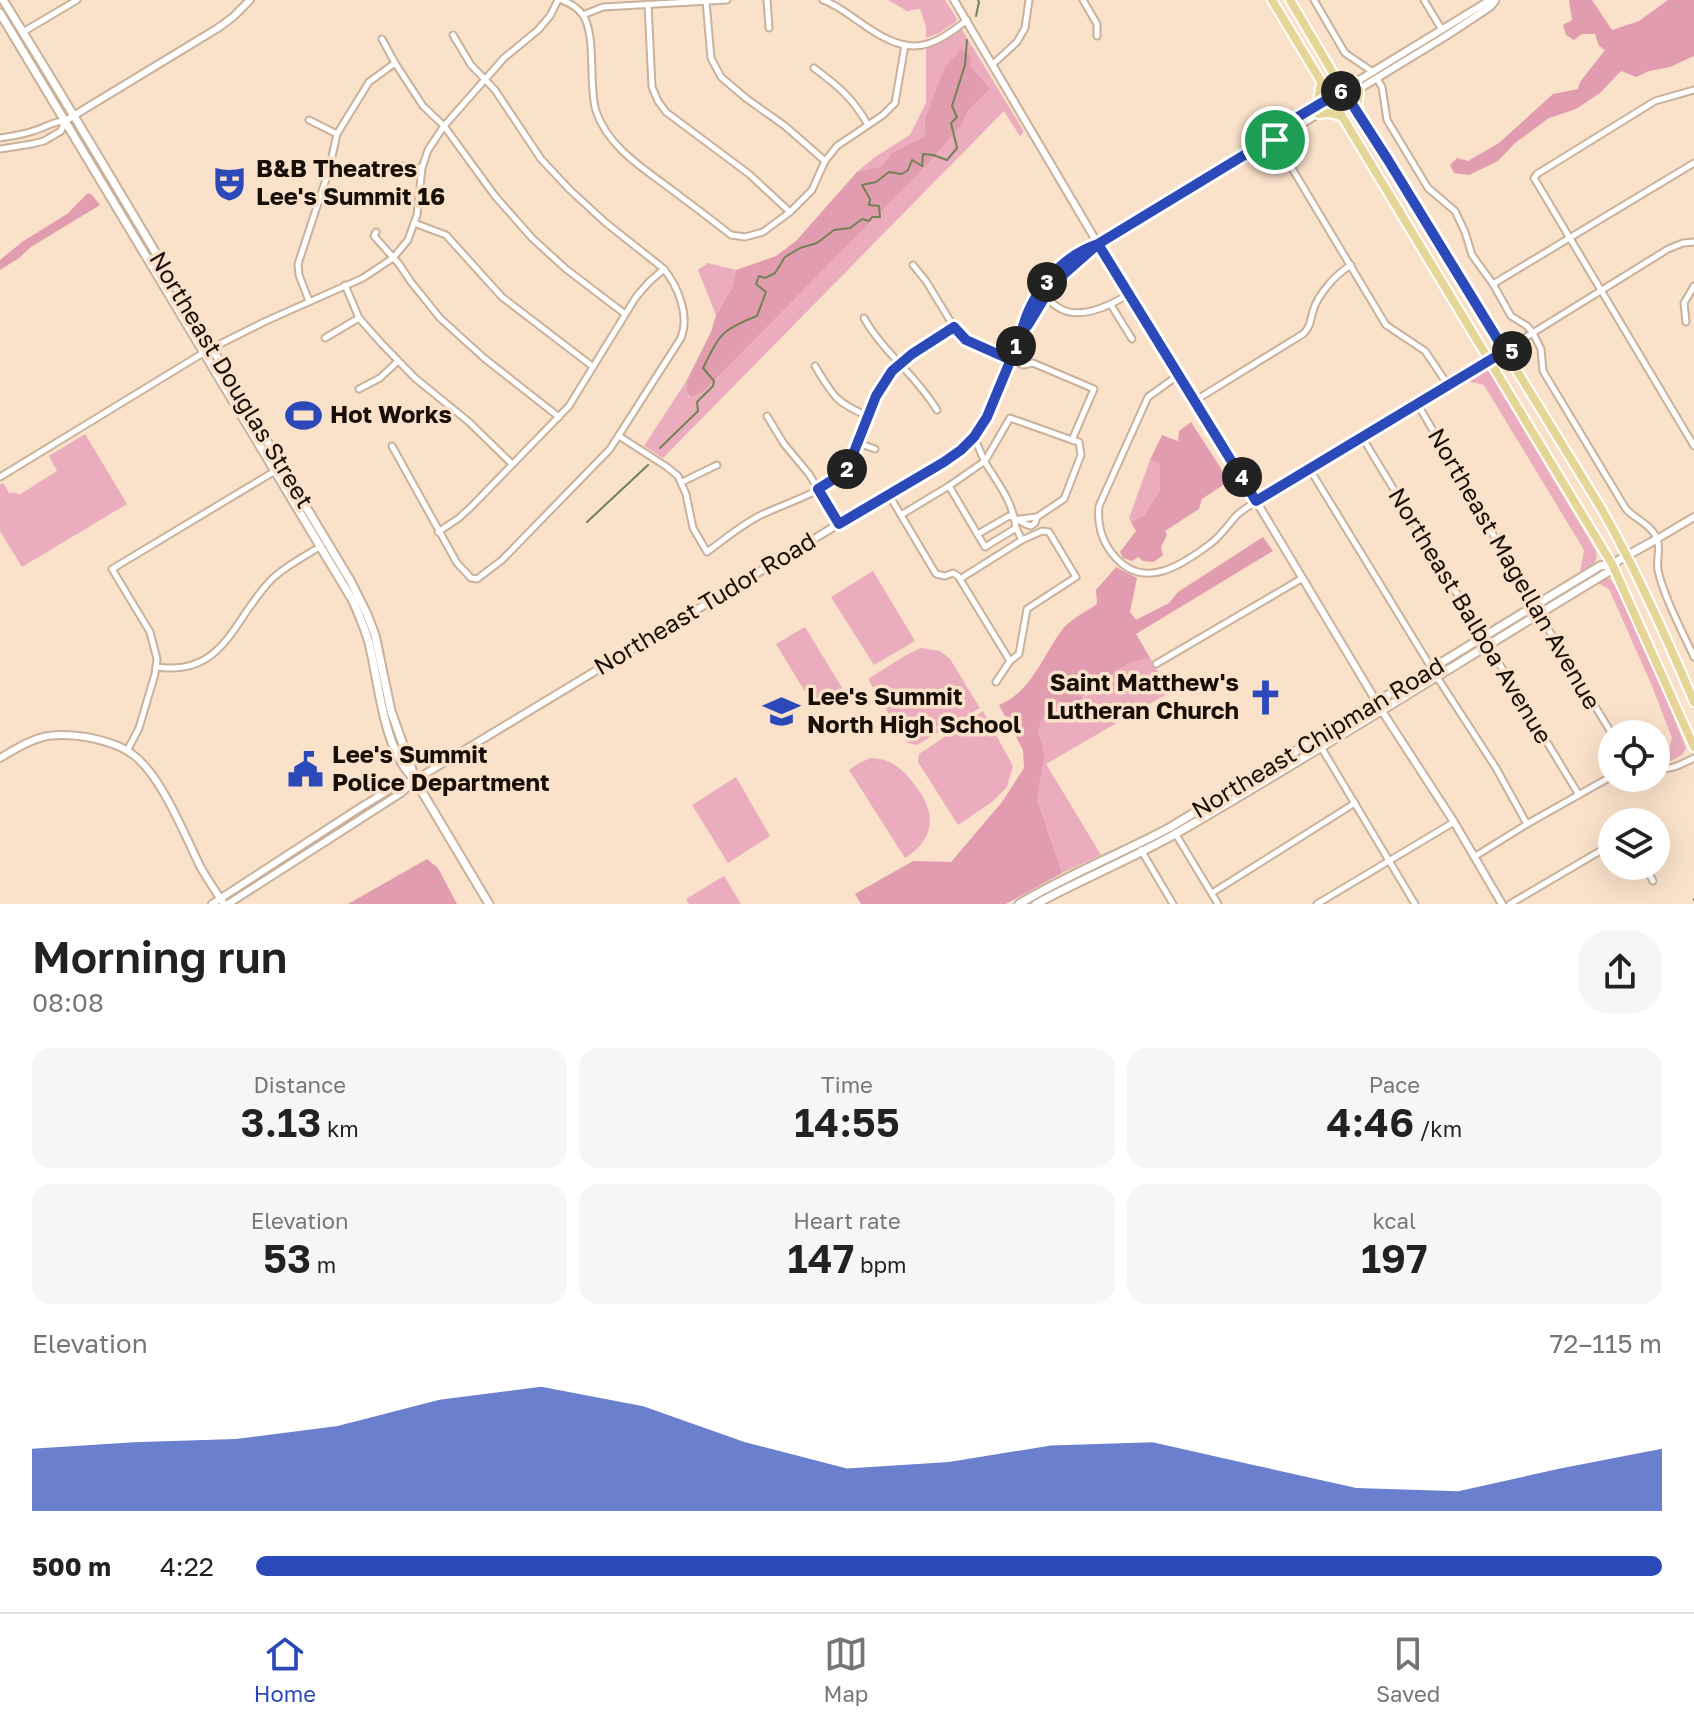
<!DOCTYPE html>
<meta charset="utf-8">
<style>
:root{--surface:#fff;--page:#f6f6f6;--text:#222;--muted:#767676;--line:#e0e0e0;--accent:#2c49b9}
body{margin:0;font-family:"Golos Text",sans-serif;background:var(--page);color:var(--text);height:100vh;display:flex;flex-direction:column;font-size:30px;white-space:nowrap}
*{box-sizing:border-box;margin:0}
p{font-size:26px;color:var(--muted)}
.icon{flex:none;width:44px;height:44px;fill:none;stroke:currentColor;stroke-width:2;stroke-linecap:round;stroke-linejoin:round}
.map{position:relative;height:904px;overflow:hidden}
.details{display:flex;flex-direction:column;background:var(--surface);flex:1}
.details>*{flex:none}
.fabs{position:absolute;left:1598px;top:720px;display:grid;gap:16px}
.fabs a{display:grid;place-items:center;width:72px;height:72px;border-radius:50%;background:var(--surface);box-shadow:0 8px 32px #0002;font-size:40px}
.pin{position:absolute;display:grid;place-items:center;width:68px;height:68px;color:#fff;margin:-34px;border:4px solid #fff;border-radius:50%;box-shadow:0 2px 8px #0007}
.km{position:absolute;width:40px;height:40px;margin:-20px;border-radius:50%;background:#222;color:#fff;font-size:22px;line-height:40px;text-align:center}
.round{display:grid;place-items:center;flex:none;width:84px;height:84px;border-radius:32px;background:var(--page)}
.head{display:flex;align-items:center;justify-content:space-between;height:136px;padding:0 32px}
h1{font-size:44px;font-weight:600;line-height:60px}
.stats{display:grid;grid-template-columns:repeat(3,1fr);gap:12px;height:136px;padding:8px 32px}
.stats div{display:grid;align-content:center;border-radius:20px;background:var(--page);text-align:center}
.stats b{font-size:40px;font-weight:600}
.stats small{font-size:22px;font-weight:400}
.stats p{font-size:22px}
.chart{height:224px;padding:16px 32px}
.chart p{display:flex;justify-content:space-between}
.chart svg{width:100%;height:144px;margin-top:8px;fill:var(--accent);opacity:.7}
ul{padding:0 32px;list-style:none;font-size:26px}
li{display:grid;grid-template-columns:128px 96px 1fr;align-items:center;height:60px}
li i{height:20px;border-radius:10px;background:var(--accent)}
.tab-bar{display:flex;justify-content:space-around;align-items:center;height:112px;border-top:2px solid var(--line);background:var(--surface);font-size:22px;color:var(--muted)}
.tab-bar a{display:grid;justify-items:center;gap:4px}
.tab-bar .current{color:var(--accent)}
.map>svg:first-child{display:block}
</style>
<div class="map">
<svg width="1694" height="904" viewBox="0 0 1694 904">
<rect width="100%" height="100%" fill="#f9e1ca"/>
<!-- green -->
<g fill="#ebadbd">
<path d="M 888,0 L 945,0 L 957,19 L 956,22 L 937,34 L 926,38 L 926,27 L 920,9 L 907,11 Z"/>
<path d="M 961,28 L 1023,130 L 1023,133 L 1020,136 L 1004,111 L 663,458 L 644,446 L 687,380 L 686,391 L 689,397 L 702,393 L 928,164 L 961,126 L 968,111 L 989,90 L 969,66 L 925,119 L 924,137 L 891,153 L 882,166 L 857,172 L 875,157 L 910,135 L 926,103 L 926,45 Z"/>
<path d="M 708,263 L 736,270 L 732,288 L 716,315 L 698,270 Z"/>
<path d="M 1480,369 L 1487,369 L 1490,373 L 1596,551 C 1599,564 1589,568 1580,573 L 1584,550 L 1484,385 L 1462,380 Z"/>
<path d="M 85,434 L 127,504 L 22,567 L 0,531 L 0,485 L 3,483 L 9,493 L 17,493 L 19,495 L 57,471 L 49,456 Z"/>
<path d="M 1150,460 L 1160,464 L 1160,491 L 1144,515 L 1131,522 L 1129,518 Z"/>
<path d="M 873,571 L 915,641 L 874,665 L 831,597 Z"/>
<path d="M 1608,576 L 1614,584 L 1647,651 L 1686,748 L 1682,755 L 1665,764 L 1672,738 L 1652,686 L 1609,589 L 1594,581 Z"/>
<path d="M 805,627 L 844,691 L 815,708 L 776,644 Z"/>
<path d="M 921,648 L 940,651 L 950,659 L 980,708 L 917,745 L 908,743 L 904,739 L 868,679 L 906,655 Z"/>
<path d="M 1150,658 L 1170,692 L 1046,764 L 1101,855 L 1062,873 L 1037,799 L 1042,743 L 1038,731 L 1040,720 L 1053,701 L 1070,703 L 1088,695 L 1099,683 L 1129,663 Z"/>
<path d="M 983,711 L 1013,766 L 1007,787 L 992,802 L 958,825 L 918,762 L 919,754 Z"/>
<path d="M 871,758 C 893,759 904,770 917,788 C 937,814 934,840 905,858 L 849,770 L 859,763 Z"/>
<path d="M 736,777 L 770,836 L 728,863 L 692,805 Z"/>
<path d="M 724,876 L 741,904 L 689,904 L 686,899 Z"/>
</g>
<!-- forest -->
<g fill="#e29caf">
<path d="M 1569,0 L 1592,0 L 1612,30 L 1639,21 L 1668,0 L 1694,0 L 1694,56 L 1670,67 L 1649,71 L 1636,77 L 1621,71 L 1600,93 L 1576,109 L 1549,118 L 1515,143 L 1498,161 L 1469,175 L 1454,173 L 1450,165 L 1457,158 L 1468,161 L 1499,143 L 1553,94 L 1578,89 L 1580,82 L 1605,50 L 1599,46 L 1595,34 L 1582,34 L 1574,40 L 1566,35 L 1563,25 L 1572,20 Z"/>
<path d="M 961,50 L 972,57 L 970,66 L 990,89 L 968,111 L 961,126 L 928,164 L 702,393 L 690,397 L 686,391 L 687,380 L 711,332 L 716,315 L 732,288 L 736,270 L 776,256 L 796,241 L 857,172 L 882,166 L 891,153 L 924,137 L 925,119 L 945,66 Z"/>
<path d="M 88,193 L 92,195 L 100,205 L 31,247 L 19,258 L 0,270 L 0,260 L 22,242 L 67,214 Z"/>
<path d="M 1191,422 L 1229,481 L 1202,499 L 1199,509 L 1165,531 L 1167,535 L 1161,547 L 1163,555 L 1154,562 L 1143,561 L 1138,557 L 1132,561 L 1123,558 L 1120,552 L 1136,531 L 1131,522 L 1144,515 L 1160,491 L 1160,464 L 1150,460 L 1162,435 L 1178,441 L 1179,431 Z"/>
<path d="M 1263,537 L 1273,551 L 1136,634 L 1150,658 L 1129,663 L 1099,683 L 1079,700 L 1070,703 L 1053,701 L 1041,720 L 1038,731 L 1042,743 L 1044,756 L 1037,799 L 1062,873 L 1006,904 L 861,904 L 855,894 L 913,861 L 951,862 L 1002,802 L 1024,768 L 1023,750 L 999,705 C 1032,691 1042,657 1062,630 C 1070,619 1086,612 1097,604 L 1096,590 L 1116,567 L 1137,578 L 1130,612 L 1136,620 L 1169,603 L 1178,592 Z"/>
<path d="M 427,859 L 438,868 L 457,904 L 348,904 Z"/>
</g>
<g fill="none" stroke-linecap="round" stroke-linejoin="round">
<!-- stream -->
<g stroke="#728256" stroke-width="2">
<path d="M 976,16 L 979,2 L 978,0"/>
<path d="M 660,448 L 698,411 L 697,402 L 713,386 L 714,381 L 703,368 C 720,334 721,330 757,316 L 766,292 L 756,284 L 759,276 L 765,278 L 775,273 L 785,257 L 800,248 L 817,243 L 834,230 L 850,228 L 862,219 L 869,221 L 872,217 L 880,217 L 879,206 L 869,205 L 870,199 L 862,185 L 876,182 L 889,172 L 902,174 L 908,170 L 912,160 L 922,166 L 923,154 L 933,155 L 947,160 L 957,148 L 951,123 L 957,117 L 952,106 L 965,65 L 967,40"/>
<path d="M 587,522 L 648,465"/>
<path d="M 1694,899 L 1694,900"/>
</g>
<defs>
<g id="minor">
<path d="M 562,0 C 569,3 578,8 582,14 C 597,32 588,86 596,111 C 608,147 643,168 672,190 C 692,205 712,220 731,235 L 745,237 L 763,232 L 790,212 L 812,190 L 825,161 L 837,146 L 883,115 L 895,103 L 905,45"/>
<path d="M 767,0 L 769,28"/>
<path d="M 823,0 C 837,5 848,14 861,23 C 905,54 925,54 967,20"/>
<path d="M 1083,0 L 1097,24 L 1097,36"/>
<path d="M 1314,0 L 1345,53 L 1373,72"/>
<path d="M 1424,0 L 1442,30"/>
<path d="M 706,1 L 711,58 L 721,77 L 747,99 L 785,126 L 825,161"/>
<path d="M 648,4 L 652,87 L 658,101 L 666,112 L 749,174 L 790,212"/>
<path d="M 583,15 L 603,7 L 727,0"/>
<path d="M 23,32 L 77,0"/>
<path d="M 382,39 L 395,63 L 423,106 L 444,126 L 495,196 L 532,238 L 566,269 L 625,314"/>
<path d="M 993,64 L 1017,42 L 1025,28 L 1029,0"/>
<path d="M 814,68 C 838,86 853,98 868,125"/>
<path d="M 1377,79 L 1382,87 L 1387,120 L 1428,188 L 1455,211 L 1465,232 L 1472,255 L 1493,284 L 1511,316 L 1527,326 L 1533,333 L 1541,349 L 1543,371 L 1626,509 C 1635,519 1652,525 1657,539 C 1661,549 1656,560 1658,570 C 1663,595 1683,633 1694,657"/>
<path d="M 1694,90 L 1655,101 L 1537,174 L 1534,178 L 1694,446"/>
<path d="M 309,120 L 337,134"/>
<path d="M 0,138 C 11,136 22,135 33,131 C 45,128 53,121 65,121 L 61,131 L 44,141 L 32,144 L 0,149"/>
<path d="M 1275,140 L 1386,325 L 1425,351 L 1448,385"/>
<path d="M 395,165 L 422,168"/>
<path d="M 414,223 L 446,235 L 502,297 L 592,366"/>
<path d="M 376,232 L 374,236 L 399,264 L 411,282 L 440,318 L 484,358 L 559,417"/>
<path d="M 913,265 L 926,281 L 954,327 L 966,340 L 1023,365 L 1033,363 L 1094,389 L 1072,440 L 1079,442 L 1081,455 L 1064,499 L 1037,517 L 1020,519"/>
<path d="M 1493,284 L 1694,163"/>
<path d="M 345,285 L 359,318 L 382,344 L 415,378 L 469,422 L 512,464"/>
<path d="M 1045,297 C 1050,301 1055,306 1061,309 C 1082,320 1111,305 1129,294"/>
<path d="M 309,301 L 299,275 L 298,264 L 329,170 L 337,134 L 369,82 L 395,63"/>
<path d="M 1111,305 L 1132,339"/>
<path d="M 864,318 C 883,352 916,375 937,410"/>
<path d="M 1686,322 L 1684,303 L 1694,286"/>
<path d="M 325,338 L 359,318"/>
<path d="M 1515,344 L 1668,249 L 1683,243 L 1694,242"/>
<path d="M 815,366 C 833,396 836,403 868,416"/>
<path d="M 1180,374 L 1148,397 L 1099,506 C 1097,526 1102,543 1116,558 C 1145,590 1182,565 1210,544 C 1220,537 1228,525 1236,516 C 1242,510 1250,506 1256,501 L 1506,349"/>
<path d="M 359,389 L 380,378 L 398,361"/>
<path d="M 1196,400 L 1303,334 C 1311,326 1310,321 1313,311 C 1318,294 1336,274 1351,265"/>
<path d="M 1417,403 L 1539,614 L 1612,734"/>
<path d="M 767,416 L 784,444 L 809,474 L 839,524"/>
<path d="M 619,436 L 667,467 L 678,476 L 686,494 L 693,528 L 707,552 C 725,539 742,524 763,514 C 787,503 825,491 844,472 C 856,460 860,438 866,423 C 888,365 904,358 954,327"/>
<path d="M 974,437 C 978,445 981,454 985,462 C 998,484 1013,501 1016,528"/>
<path d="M 1362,437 L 1579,795"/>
<path d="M 858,443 L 875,449"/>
<path d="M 392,446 L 457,563 L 471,578 L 477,579 L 502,560 L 610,449 L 681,338 C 690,315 678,287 664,269 L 606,223 L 570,190 L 541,159 L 495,90 L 471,65 L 453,35"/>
<path d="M 1309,468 L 1437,677 L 1496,768 L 1527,824"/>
<path d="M 0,477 L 208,350 L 266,321 L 363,278 L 393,258 L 408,240 L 417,215 L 422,168 L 428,150 L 444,126 L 504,58 L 538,30 L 550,16 L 558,0"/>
<path d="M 682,482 L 717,465"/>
<path d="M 949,486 L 985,547 L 1016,528 L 1022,540"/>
<path d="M 889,495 L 936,574 L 945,576 L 953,573 L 958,576 L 1010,661 L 996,682"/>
<path d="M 901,515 L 949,486 L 985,461 L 1010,418 L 1072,440"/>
<path d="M 438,532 L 459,518 L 471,507 L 569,406 L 636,297 L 649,282 L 664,269"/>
<path d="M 978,534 L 1009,516 C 1017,518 1024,525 1031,526 L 1035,523 L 1037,517"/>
<path d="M 960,579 L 1022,540 L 1042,531 L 1049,532 L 1076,577 L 1027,609 L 1019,654 L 1010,661"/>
<path d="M 1156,664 L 1301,579"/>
<path d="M 156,667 C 226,677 233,617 273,578 C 287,565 305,556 321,546"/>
<path d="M 1321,747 L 1415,904"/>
<path d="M 127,751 L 139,728 L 155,674 L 157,659 L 150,632 L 112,569 L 275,471"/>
<path d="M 1656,768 C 1670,771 1682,764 1694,758"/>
<path d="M 1175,833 L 1218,904"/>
<path d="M 1141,850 L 1173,904"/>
<path d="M 1474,857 L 1527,824 L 1612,776"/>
<path d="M 1645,866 L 1653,881"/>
<path d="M 1212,893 L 1355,803"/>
<path d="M 1317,904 L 1454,822"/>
<path d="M 1510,904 L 1612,844"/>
</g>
<g id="tertiary">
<path d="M 954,0 L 1098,244 L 1180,374 L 1382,711 L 1454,822 L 1502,904"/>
<path d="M 65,121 L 218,28 L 233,17 L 250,0"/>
<path d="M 1251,151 L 1259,150 L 1446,36 L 1490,7 L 1495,1"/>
<path d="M 1023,330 L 1053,286 L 1064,274 L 1096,246"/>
<path d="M 1657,539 L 1694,517"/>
<path d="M 0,758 C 34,738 45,731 86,737 C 102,740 119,744 132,754 C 161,774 185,836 201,868 C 208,880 216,892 224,904"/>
<path d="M 212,904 L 358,809 L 397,785 L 412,781"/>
<path d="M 228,904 L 401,793 L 415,780 L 961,450 C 993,418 1006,372 1023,330 C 1024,297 1068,254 1098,244 L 1251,151 L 1256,144 L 1269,135 L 1487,2 L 1495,0"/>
</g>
<g id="secondary">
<path d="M 3,0 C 122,191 233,387 350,580 L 367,614 L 375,635 L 391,711 L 415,778"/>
<path d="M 0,13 L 353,601 C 359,615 365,628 369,643 C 380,686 382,747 415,780 L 489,904"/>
<path d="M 1019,904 C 1067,875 1120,854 1169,828 L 1600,566 L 1612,564 L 1657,539"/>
<path d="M 1036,904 C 1082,879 1131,859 1177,833 C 1322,749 1464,659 1608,572 L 1612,564"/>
</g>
<g id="primary">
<path d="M 1272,0 L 1612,564 L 1694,747"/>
<path d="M 1290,0 L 1343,90 L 1388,160 L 1601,508 C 1637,571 1666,636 1694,702"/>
<path d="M 1335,77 L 1356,82"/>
<path d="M 1317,105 L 1321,83"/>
<path d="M 1357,109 L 1359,90"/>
<path d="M 1318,114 L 1329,113 L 1340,116"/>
<path d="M 1498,340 L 1515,344 L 1511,354 L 1512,360"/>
</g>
</defs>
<!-- minor casing -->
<use href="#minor" stroke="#c9b19b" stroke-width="9"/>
<!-- tertiary casing -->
<use href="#tertiary" stroke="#c9b19b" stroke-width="10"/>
<!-- secondary casing -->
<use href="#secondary" stroke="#c9b19b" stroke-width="11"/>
<!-- primary casing -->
<use href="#primary" stroke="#fff" stroke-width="12"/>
<!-- minor -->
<use href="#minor" stroke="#fff" stroke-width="5"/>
<!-- tertiary -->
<use href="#tertiary" stroke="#fff" stroke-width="6"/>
<!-- secondary -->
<use href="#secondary" stroke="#fff" stroke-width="7"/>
<!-- primary -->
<use href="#primary" stroke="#e5d698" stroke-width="8"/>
</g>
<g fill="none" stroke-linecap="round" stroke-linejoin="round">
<defs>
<path id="route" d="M 1275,140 L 1259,150 L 1251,151 L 1098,244 L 1064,274 L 1045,297 L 1028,325 L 1023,330 L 987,417 L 974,437 L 961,450 L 944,462 L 839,524 L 818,489 L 837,477 L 848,467 L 876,396 L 892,371 L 912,354 L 954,327 L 966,340 L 1011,360 L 1021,334 C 1030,295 1059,257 1098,244 L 1256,501 L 1505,351 L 1515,344 L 1511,354 L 1513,364 C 1508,356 1503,348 1498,340 L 1388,160 L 1343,90 L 1281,127 L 1275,136 L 1275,140"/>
</defs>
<!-- route casing -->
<use href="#route" stroke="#fff" stroke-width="16"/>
<!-- route -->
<use href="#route" stroke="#2c49b9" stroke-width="10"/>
</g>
<!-- icons -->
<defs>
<symbol id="theatre-bare" viewBox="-9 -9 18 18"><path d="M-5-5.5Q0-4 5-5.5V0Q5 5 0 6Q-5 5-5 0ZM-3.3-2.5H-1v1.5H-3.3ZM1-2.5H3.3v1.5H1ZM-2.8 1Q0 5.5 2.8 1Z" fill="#2c49b9" stroke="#f9e1ca" stroke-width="2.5" paint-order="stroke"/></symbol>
<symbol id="stadium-bare" viewBox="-9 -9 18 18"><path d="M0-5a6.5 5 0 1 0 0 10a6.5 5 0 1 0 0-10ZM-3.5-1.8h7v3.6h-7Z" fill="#2c49b9" stroke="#f9e1ca" stroke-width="2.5" paint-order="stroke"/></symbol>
<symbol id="church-bare" viewBox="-9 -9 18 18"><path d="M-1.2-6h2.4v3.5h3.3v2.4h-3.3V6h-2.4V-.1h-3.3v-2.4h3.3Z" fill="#2c49b9" stroke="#f9e1ca" stroke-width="2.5" paint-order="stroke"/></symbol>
<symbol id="school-bare" viewBox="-9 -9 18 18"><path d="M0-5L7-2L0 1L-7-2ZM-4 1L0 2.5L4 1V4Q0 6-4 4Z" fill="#2c49b9" stroke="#f9e1ca" stroke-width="2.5" paint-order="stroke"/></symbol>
<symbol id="civic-bare" viewBox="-9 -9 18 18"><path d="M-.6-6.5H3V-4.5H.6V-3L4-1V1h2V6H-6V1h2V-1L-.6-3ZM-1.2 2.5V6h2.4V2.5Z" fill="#2c49b9" stroke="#f9e1ca" stroke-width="2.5" paint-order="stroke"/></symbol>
</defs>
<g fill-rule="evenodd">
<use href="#theatre-bare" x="204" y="158" width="51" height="51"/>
<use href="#stadium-bare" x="278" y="390" width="51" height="51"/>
<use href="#church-bare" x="1240" y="672" width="51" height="51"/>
<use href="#school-bare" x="756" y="686" width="51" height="51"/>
<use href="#civic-bare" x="280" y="744" width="51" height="51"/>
</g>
<g text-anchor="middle" stroke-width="7" stroke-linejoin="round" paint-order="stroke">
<!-- poi labels -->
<g font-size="24" font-weight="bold" fill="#181008" stroke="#f9e1ca" text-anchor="start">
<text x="256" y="177">B&amp;B Theatres<tspan x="256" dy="28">Lee's Summit 16</tspan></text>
<text x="330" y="423">Hot Works</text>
<text x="1239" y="691" text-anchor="end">Saint Matthew's<tspan x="1239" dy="28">Lutheran Church</tspan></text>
<text x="807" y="705">Lee's Summit<tspan x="807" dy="28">North High School</tspan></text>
<text x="332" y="763">Lee's Summit<tspan x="332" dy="28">Police Department</tspan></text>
</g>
<!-- street labels -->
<g font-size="24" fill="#181008" stroke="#f9e1ca">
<text transform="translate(231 380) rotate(59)" y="8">Northeast Douglas Street</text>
<text transform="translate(1514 569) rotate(60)" y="8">Northeast Magellan Avenue</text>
<text transform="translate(705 604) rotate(-31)" y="8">Northeast Tudor Road</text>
<text transform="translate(1470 616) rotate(59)" y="8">Northeast Balboa Avenue</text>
<text transform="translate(1318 738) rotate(-31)" y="8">Northeast Chipman Road</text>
</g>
</g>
</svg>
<div class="fabs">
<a><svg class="icon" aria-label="locate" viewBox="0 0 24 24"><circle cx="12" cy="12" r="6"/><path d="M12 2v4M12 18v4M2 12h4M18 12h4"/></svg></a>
<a><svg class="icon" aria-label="layers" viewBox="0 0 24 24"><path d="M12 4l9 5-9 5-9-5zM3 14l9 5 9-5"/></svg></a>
</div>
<div class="pin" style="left:1275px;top:140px;background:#1e9e55"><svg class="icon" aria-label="arrive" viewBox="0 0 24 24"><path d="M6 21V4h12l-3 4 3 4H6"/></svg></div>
<b class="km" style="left:1016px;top:346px">1</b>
<b class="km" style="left:847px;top:469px">2</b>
<b class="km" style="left:1047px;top:282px">3</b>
<b class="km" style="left:1242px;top:477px">4</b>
<b class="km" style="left:1512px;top:351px">5</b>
<b class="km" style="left:1341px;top:91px">6</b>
</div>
<section class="details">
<div class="head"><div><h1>Morning run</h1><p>08:08</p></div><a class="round"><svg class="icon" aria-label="share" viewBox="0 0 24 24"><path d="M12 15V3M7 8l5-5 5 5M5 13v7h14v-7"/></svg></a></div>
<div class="stats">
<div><p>Distance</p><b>3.13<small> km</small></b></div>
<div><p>Time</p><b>14:55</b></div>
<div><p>Pace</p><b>4:46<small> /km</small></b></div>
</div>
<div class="stats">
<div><p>Elevation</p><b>53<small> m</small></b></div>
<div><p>Heart rate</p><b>147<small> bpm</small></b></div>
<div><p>kcal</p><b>197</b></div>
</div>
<div class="chart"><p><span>Elevation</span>72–115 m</p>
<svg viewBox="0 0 160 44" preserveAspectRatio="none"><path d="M0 44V25L10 23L20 22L30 18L40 10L50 6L60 12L70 23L80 31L90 29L100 24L110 23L120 30L130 37L140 38L150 31L160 25V44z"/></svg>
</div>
<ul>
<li><b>500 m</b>4:22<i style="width:100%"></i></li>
</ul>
</section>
<nav class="tab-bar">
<a class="current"><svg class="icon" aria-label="home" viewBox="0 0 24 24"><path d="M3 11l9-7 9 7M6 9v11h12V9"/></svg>Home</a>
<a><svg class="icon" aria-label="map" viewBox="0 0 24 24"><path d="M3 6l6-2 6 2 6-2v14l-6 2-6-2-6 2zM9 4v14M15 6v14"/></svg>Map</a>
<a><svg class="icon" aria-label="saved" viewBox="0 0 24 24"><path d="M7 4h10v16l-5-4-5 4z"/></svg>Saved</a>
</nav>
